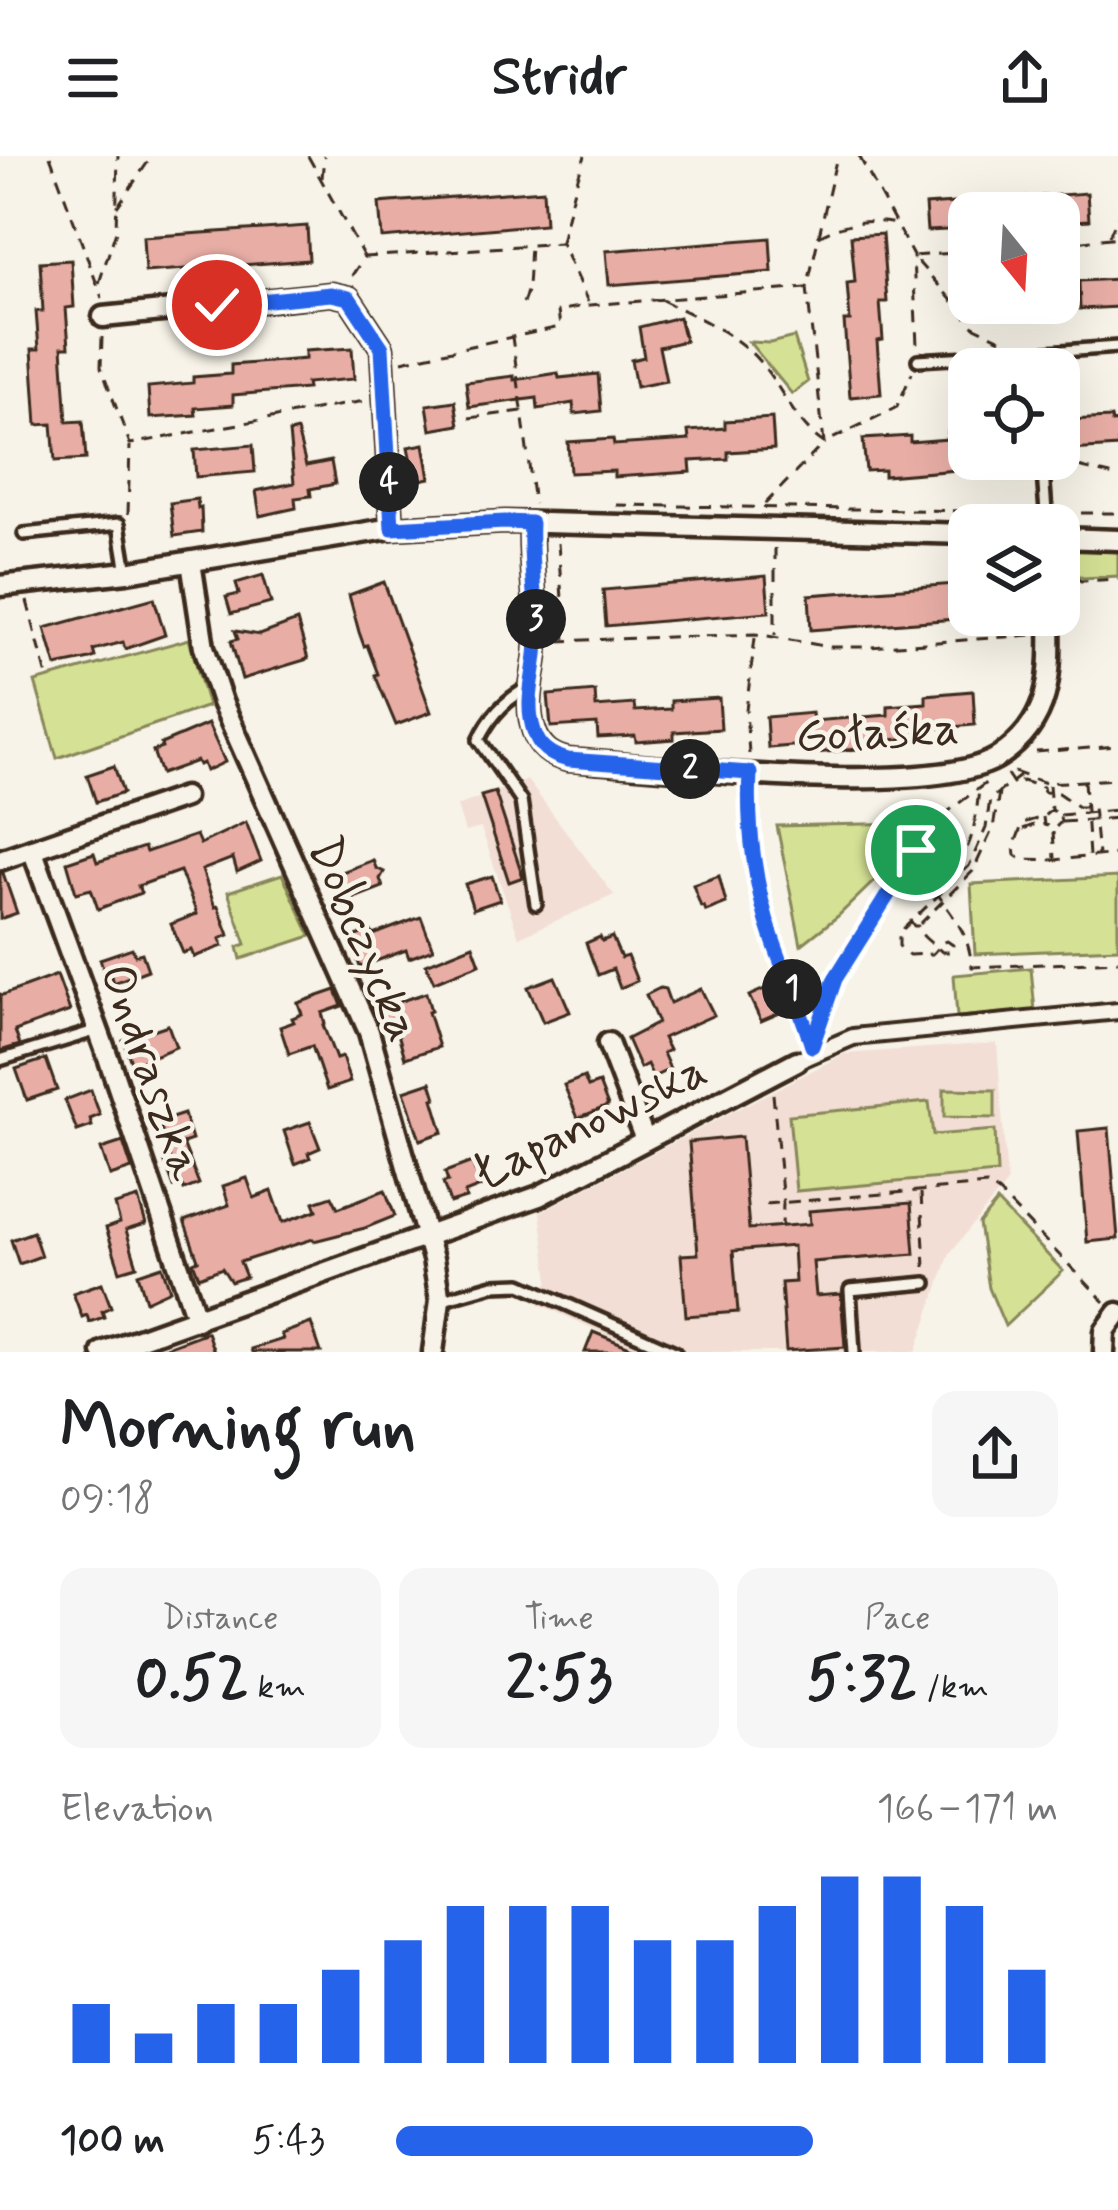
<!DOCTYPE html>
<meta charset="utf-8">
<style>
:root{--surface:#fff;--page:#f6f6f6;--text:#202124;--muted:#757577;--accent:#2563eb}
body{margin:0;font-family:Mynerve,sans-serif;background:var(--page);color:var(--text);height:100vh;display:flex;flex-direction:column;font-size:45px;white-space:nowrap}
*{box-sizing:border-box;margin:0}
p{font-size:39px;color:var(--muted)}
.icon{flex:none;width:66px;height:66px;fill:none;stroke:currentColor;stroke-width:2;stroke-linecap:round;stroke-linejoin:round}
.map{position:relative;height:1196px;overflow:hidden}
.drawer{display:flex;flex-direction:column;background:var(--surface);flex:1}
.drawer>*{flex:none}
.needle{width:78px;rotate:162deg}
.fabs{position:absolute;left:948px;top:36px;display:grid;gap:24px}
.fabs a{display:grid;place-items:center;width:132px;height:132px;border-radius:24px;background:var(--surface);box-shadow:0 12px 48px #0002;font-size:60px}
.pin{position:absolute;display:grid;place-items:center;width:102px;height:102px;color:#fff;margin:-51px;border:6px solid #fff;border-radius:50%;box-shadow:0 3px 12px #0007}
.km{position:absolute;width:60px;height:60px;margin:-30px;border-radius:50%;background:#222;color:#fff;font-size:33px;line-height:60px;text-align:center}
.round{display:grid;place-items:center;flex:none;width:126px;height:126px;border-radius:24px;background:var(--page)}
.headline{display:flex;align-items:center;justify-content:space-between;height:204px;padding:0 60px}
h1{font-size:66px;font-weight:700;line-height:90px}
.figures{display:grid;grid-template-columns:repeat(3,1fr);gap:18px;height:204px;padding:12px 60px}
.figures div{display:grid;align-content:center;border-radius:24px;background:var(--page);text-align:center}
.figures b{font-size:60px;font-weight:700}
.figures small{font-size:33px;font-weight:400}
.figures p{font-size:33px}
.chart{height:336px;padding:24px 60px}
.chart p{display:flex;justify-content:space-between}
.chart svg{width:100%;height:216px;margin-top:12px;stroke:var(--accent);stroke-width:6}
ul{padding:0 60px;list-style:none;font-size:39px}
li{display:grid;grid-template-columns:192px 144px 1fr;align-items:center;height:90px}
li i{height:30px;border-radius:15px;background:var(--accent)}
header{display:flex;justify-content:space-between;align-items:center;height:156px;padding:0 60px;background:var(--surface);font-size:54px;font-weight:700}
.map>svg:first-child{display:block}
</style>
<header><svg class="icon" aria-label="menu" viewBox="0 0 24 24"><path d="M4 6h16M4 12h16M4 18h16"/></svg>Stridr<svg class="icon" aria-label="share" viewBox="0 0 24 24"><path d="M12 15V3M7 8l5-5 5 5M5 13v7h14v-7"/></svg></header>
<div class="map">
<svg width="1118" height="1196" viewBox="0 0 1118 1196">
<rect width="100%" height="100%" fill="#f7f3e8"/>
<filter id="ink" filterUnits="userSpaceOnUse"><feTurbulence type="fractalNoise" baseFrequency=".00833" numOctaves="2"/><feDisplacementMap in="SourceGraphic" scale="24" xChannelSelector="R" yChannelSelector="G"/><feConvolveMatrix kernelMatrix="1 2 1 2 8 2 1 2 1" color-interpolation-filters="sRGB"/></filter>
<g filter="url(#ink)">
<!-- built -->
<g fill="#f2ded4">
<path d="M 527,624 L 614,739 L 519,781 L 481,672 L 465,676 L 457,650 Z"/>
<path d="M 997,887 L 1007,1027 L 950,1097 L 916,1196 L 645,1196 L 539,1148 L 549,1124 L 540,1056 L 844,898 Z"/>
</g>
<!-- green -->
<g fill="#d5e295" stroke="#88865a" stroke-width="3">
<path d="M 794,181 L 808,226 L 792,238 L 749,186 L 770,187 Z"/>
<path d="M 1075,392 L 1118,392 L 1118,420 L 1083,422 L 1060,409 L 1062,402 Z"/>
<path d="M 189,483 L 208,550 L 57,602 L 35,526 Z"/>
<path d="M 907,667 L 907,693 L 838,760 L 801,789 L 777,670 Z"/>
<path d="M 282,718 L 311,780 L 241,803 L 238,791 L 246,788 L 228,736 Z"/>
<path d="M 1118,721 L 1118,792 L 975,798 L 971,728 Z"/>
<path d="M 1031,812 L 1035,855 L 957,861 L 954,819 Z"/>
<path d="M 944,933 L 995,934 L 995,962 L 944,961 Z"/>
<path d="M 929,946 L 933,979 L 995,974 L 997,1017 L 796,1035 L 789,959 Z"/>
<path d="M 997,1046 L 1063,1115 L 1005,1170 L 989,1132 L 979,1068 Z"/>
</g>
<!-- building -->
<g fill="#e8aea6" stroke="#3b2a1e" stroke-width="3">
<path d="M 543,34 L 545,68 L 382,82 L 379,47 Z"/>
<path d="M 1087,37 L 1089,64 L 1059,66 L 1059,57 L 973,57 L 973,45 Z"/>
<path d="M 969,46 L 969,73 L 927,75 L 925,49 Z"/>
<path d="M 307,70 L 309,104 L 145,116 L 143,81 Z"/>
<path d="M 882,78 L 887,146 L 880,146 L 883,184 L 877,185 L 881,238 L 850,241 L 844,165 L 850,165 L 847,127 L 855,126 L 851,80 Z"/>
<path d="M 770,82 L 772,116 L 609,129 L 606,95 Z"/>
<path d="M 71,104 L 74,151 L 66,152 L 69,191 L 62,191 L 67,266 L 83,265 L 86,303 L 55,305 L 52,268 L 37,269 L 32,193 L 39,193 L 36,155 L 43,155 L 40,106 Z"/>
<path d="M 1118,123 L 1118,151 L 1080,153 L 1079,125 Z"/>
<path d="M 679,161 L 685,185 L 659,191 L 666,225 L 636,231 L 631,204 L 644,201 L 639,171 Z"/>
<path d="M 352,192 L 354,223 L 306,227 L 307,233 L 233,239 L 233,249 L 195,252 L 196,259 L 150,262 L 148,231 L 193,227 L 193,221 L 231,218 L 231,209 L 305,203 L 305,195 Z"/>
<path d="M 558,217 L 559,222 L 598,218 L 601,255 L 574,258 L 573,247 L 538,253 L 537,242 L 469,251 L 466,226 L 514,220 L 514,224 Z"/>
<path d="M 455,245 L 459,269 L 431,274 L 427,249 Z"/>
<path d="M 772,262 L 774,293 L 728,296 L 728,303 L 690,305 L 691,316 L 614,321 L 614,315 L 570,317 L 568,286 L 613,283 L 614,289 L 689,284 L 688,275 L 725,272 L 725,265 Z"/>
<path d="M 1111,262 L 1112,267 L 1118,266 L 1118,291 L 1071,294 L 1069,264 Z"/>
<path d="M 297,275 L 306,310 L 331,305 L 335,328 L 310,333 L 311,340 L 295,342 L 296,352 L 260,360 L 256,335 L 294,327 L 289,277 Z"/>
<path d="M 969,275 L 969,313 L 884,320 L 884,314 L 866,315 L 863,283 L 910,280 L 910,286 L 948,283 L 948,276 Z"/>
<path d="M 424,288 L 430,322 L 415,325 L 408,291 Z"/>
<path d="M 253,289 L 255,316 L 196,321 L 194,294 Z"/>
<path d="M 197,343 L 198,352 L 201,351 L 202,376 L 174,380 L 170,347 Z"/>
<path d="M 263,419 L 271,447 L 231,458 L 226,441 L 239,438 L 236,427 Z"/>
<path d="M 766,420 L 769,456 L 606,470 L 603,434 Z"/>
<path d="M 384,426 L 431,556 L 396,569 L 375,519 L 378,518 L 367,489 L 364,490 L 359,476 L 349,439 Z"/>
<path d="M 969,427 L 969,462 L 811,474 L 809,439 Z"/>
<path d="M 154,442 L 165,479 L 125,493 L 123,486 L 93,494 L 95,501 L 90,503 L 56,510 L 45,472 Z"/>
<path d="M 297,465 L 308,503 L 242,523 L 231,485 L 238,483 L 235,475 L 260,479 Z"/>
<path d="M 595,535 L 596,551 L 634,548 L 635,555 L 671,553 L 671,545 L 719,542 L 721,573 L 674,576 L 674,583 L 636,586 L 635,580 L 598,582 L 597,568 L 551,571 L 548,539 Z"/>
<path d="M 973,535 L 975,569 L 929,573 L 929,580 L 890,584 L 891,590 L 814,597 L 814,588 L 768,592 L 766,561 L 812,557 L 813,565 L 888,559 L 888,550 L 926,547 L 926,539 Z"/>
<path d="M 208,568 L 225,606 L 206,615 L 203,607 L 199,609 L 197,605 L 161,618 L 153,595 L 162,592 L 161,588 Z"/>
<path d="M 114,610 L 123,637 L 96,646 L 87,619 Z"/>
<path d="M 495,636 L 523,721 L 509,726 L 481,640 Z"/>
<path d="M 246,666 L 261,705 L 237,716 L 233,702 L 202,714 L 215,751 L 218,750 L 229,779 L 220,783 L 223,790 L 194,801 L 191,794 L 183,797 L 171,768 L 197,758 L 180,715 L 138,730 L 141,737 L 98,753 L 91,733 L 76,737 L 67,706 L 94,697 L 97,706 L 144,691 L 146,696 L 196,679 L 200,688 Z"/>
<path d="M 373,704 L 376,712 L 384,716 L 380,723 L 383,731 L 344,746 L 334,719 Z"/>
<path d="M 0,717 L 3,717 L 17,757 L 0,763 Z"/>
<path d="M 492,720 L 500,744 L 473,753 L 465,728 Z"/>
<path d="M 719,720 L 726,747 L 706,755 L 704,750 L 701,751 L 693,729 Z"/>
<path d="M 421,761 L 433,793 L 409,802 L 406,794 L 360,811 L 350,782 L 371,775 L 373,779 Z"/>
<path d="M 600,781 L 602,785 L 612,781 L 621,802 L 627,800 L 637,825 L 620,832 L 613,813 L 598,819 L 586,787 Z"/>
<path d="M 473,789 L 480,808 L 434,826 L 426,808 Z"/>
<path d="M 132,792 L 135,799 L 142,797 L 148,814 L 113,827 L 111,820 L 107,822 L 100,803 Z"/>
<path d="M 57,819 L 70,855 L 15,875 L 20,889 L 0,895 L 0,838 L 3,839 Z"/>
<path d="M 555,821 L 570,856 L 543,866 L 528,831 Z"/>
<path d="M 769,831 L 780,857 L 761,865 L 749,840 Z"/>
<path d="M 660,832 L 665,833 L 670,847 L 701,833 L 714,859 L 663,882 L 669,894 L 663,897 L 670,913 L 653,921 L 647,908 L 640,912 L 627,883 L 658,867 L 646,839 Z"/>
<path d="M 336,834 L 342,850 L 322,857 L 325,868 L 323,869 L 336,903 L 342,901 L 350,926 L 327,934 L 312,890 L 289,898 L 280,871 L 294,866 L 292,862 L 302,858 L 298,847 Z"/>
<path d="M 426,837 L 431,855 L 428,856 L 439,891 L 405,902 L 395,867 L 385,871 L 379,852 Z"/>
<path d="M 168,869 L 176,891 L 132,909 L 123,884 Z"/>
<path d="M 46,903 L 57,934 L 27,944 L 16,913 Z"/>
<path d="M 584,921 L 588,931 L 599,927 L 608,950 L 578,962 L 564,929 Z"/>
<path d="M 431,926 L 436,942 L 433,943 L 443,976 L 420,984 L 404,935 Z"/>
<path d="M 91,934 L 100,959 L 90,963 L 92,970 L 77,975 L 65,944 Z"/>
<path d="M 184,958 L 192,984 L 183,987 L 199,1028 L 184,1034 L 182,1028 L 174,1031 L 165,1007 L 171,1005 L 159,966 Z"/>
<path d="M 310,966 L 320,992 L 308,997 L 310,1002 L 295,1008 L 284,975 Z"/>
<path d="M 1109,972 L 1118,1083 L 1087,1086 L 1078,975 Z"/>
<path d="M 741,981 L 749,1073 L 810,1068 L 809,1055 L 911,1047 L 915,1098 L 813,1106 L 816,1140 L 841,1138 L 845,1191 L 786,1195 L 781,1127 L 795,1126 L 793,1090 L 733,1095 L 738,1156 L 686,1160 L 681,1099 L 698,1098 L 689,986 Z"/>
<path d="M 123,986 L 132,1013 L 110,1020 L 101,993 Z"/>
<path d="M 472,1006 L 475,1015 L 483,1013 L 488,1028 L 465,1037 L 466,1042 L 450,1047 L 443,1027 L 448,1025 L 445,1016 Z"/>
<path d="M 247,1022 L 254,1042 L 272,1035 L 283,1066 L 317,1054 L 314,1046 L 332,1040 L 338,1052 L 385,1034 L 395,1060 L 365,1072 L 314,1085 L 313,1083 L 240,1106 L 246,1121 L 231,1126 L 222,1112 L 199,1121 L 193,1106 L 198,1104 L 184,1065 L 229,1049 L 223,1030 Z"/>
<path d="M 138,1042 L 146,1068 L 126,1074 L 137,1110 L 120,1115 L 106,1072 L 120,1067 L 115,1049 Z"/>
<path d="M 33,1076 L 41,1100 L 19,1108 L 11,1084 Z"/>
<path d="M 162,1110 L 170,1134 L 146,1145 L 138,1118 Z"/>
<path d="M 102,1127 L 111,1151 L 102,1155 L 104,1161 L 89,1166 L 87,1159 L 82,1161 L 73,1137 Z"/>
<path d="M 311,1167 L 321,1196 L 252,1196 L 251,1193 L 283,1183 L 281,1178 Z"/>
<path d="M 207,1176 L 214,1196 L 158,1196 L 158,1194 Z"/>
<path d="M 593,1176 L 642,1196 L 585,1196 Z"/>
</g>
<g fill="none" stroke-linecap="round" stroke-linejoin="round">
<defs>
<g id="service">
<path d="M 1034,197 L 1118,191"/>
<path d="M 918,204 L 1034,197 L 1035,213"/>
<path d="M 1042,303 L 1047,369"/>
<path d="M 24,378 L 119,368 L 127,416"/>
<path d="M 531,530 C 507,542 490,560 479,584 L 521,645 L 536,748"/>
<path d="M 0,904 L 98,874"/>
<path d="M 440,1144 L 493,1129 L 521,1128 L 675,1196"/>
<path d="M 854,1196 L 850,1134 L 926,1127"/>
</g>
<path id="pedestrian" d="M 797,905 L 853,881 L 1118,855"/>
<g id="minor">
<path d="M 103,161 L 331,138 L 349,142 L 382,192 L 392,372"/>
<path d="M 531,367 C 529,405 536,443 537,481 C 538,512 523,543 534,575 C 540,592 551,600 568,604 C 655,610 936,644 1000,600 C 1053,564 1051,516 1050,459"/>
<path d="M 1059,382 L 1118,384"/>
<path d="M 191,406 L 204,491 L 222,546 L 369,876 L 433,1103 L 440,1144 L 433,1196"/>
<path d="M 0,430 L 127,416 L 392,372 L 505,366 L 969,378"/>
<path d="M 32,693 L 109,904 L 197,1164"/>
<path d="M 0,704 L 184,641"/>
<path d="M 608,887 L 645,984"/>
<path d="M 102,1196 L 539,1040 L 797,905"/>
<path d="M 1104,1196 L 1105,1175 L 1118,1157"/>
</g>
</defs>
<!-- service casing -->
<use href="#service" stroke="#3b2a1e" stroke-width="18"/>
<!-- pedestrian casing -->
<use href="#pedestrian" stroke="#3b2a1e" stroke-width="22"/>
<!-- minor casing -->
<use href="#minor" stroke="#3b2a1e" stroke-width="27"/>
<!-- path -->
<g stroke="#3b2a1e" stroke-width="3" stroke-dasharray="12 9" stroke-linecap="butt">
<path d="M 50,0 L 102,142"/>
<path d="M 308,0 L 364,101 L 351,121"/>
<path d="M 859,0 L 913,100 L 917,190"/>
<path d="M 322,22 L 324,0"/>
<path d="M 117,51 L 152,0"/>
<path d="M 819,80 C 843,67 868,62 895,68"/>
<path d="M 1109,80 L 1118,60"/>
<path d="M 561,86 L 573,36 L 585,0"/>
<path d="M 1059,88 L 1118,81"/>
<path d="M 969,96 L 913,100 L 975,171 L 1001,183"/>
<path d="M 364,101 L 561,87 L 588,146"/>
<path d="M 99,127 L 116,75 L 118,0"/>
<path d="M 662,144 C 696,161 734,176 759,205 C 782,231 795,268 824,287 L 897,251 L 912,217"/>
<path d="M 523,147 C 531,130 528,110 530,91"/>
<path d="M 102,181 L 101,211 L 130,288 L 364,245"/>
<path d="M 402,205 L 512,181"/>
<path d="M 522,253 L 512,181 L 560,171 L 558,155 L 590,149 L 807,132"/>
<path d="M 469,262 L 522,255 L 534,348"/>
<path d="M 1059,306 L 1118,321"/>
<path d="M 765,348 L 824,287 L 807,132 L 837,0"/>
<path d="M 616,349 L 1032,356"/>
<path d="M 1060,357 L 1118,357"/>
<path d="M 128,358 L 130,290"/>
<path d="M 558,387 L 565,484"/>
<path d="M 775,392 L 775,479"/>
<path d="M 1059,410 L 1081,425 L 1118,423"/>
<path d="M 27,445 L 48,524"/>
<path d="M 558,485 L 756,478 L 830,491 L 870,491 L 1032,479"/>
<path d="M 1036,596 L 1118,590"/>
<path d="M 749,598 L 746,554 L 755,482"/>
<path d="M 1014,616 L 1046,627 L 1118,623"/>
<path d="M 1007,618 L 1015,630 L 1022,625 L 1043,631 L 1044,636 L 1058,637 L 1078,651 L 1093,651 L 1098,699"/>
<path d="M 1084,625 L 1089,700"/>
<path d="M 1049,629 L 1051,654"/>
<path d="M 750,637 L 757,720 L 771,780 L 810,882"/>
<path d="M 1060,659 L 1118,654"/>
<path d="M 1043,661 L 1044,669 L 1055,672 L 1061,666 L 1059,657 L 1051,654 L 1043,661 L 1023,667 L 1014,690 L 1015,699 L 1021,703 L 1055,704 L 1118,698"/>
<path d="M 1062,666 L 1118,662"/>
<path d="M 933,667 L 948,670 L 958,682 L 953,699 L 936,731"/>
<path d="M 1023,673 L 1042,666"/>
<path d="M 1053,676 L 1055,702"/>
<path d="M 917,696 C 922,708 928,720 934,732 C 952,762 968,772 972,811 L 1118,805"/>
<path d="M 953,699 L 961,702 C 975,683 976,657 979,634"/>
<path d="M 910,764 L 914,770 L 918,770 C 920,781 934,788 942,796 L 952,796 L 953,789 L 947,785 C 940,786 938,793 932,798 L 909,799 L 899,790 L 899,777 L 969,710 L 986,672 L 990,643 L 1020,620"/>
<path d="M 920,768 L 973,715 L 993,672 L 999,637"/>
<path d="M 817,876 L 835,823 L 933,667 L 987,626"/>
<path d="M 773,938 L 783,1048 L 782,1069"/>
<path d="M 921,1037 L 925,1111"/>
<path d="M 766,1048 L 987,1029 L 999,1037 L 1105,1146"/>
</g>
<!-- service -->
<use href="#service" stroke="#f7f3e8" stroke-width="9"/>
<!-- pedestrian -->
<use href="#pedestrian" stroke="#f7f3e8" stroke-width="14"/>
<!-- minor -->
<use href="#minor" stroke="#f7f3e8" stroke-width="18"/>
</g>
</g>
<g fill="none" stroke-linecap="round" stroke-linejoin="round" filter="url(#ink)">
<defs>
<path id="route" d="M 217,149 L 331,138 L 349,142 L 382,192 L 392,372 L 505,366 L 531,367 C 529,405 536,443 537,481 C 538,512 523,543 534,575 C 539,592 551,600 568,604 L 750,617 C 747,671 755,733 773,784 C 785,819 801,854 812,890 L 835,823 L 916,694"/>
</defs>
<!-- route casing -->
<use href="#route" stroke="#fff" stroke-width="24"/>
<!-- route -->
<use href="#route" stroke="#2563eb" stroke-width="15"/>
</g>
<g text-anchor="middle" stroke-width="9" stroke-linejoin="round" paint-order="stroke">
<!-- street labels -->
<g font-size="48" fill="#3b2a1e" stroke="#f7f3e8">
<text transform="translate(877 574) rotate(-3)" y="17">Gołaśka</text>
<text transform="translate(366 782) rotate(67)" y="17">Dobczycka</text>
<text transform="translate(153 915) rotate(71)" y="17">Ondraszka</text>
<text transform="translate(589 964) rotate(-26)" y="17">Łapanowska</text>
</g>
</g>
</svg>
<div class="fabs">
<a><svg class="needle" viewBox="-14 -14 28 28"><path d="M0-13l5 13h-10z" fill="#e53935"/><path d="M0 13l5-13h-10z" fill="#757577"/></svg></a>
<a><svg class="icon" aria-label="locate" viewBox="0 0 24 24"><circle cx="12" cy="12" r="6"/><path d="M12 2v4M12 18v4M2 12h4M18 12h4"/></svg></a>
<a><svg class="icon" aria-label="layers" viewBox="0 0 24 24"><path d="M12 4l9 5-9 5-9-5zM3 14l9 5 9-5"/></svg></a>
</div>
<div class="pin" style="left:916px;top:694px;background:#1e9e55"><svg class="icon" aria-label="arrive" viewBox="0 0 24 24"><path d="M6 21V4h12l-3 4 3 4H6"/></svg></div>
<div class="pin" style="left:217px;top:149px;background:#d93025"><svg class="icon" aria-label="check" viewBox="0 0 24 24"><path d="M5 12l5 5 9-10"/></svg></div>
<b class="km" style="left:792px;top:833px">1</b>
<b class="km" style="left:690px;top:613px">2</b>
<b class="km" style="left:536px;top:463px">3</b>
<b class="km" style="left:389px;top:326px">4</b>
</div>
<section class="drawer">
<div class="headline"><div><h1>Morning run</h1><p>09:18</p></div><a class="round"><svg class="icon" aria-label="share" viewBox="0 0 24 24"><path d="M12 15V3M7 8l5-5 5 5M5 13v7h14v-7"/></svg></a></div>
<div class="figures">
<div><p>Distance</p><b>0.52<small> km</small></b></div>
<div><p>Time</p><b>2:53</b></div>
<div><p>Pace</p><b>5:32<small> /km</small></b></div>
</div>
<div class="chart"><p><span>Elevation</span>166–171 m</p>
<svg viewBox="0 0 160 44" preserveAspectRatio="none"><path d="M5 44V32M15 44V38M25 44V32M35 44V32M45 44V25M55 44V19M65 44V12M75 44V12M85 44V12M95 44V19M105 44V19M115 44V12M125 44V6M135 44V6M145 44V12M155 44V25"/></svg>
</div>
<ul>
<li><b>100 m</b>5:43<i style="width:63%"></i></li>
</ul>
</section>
